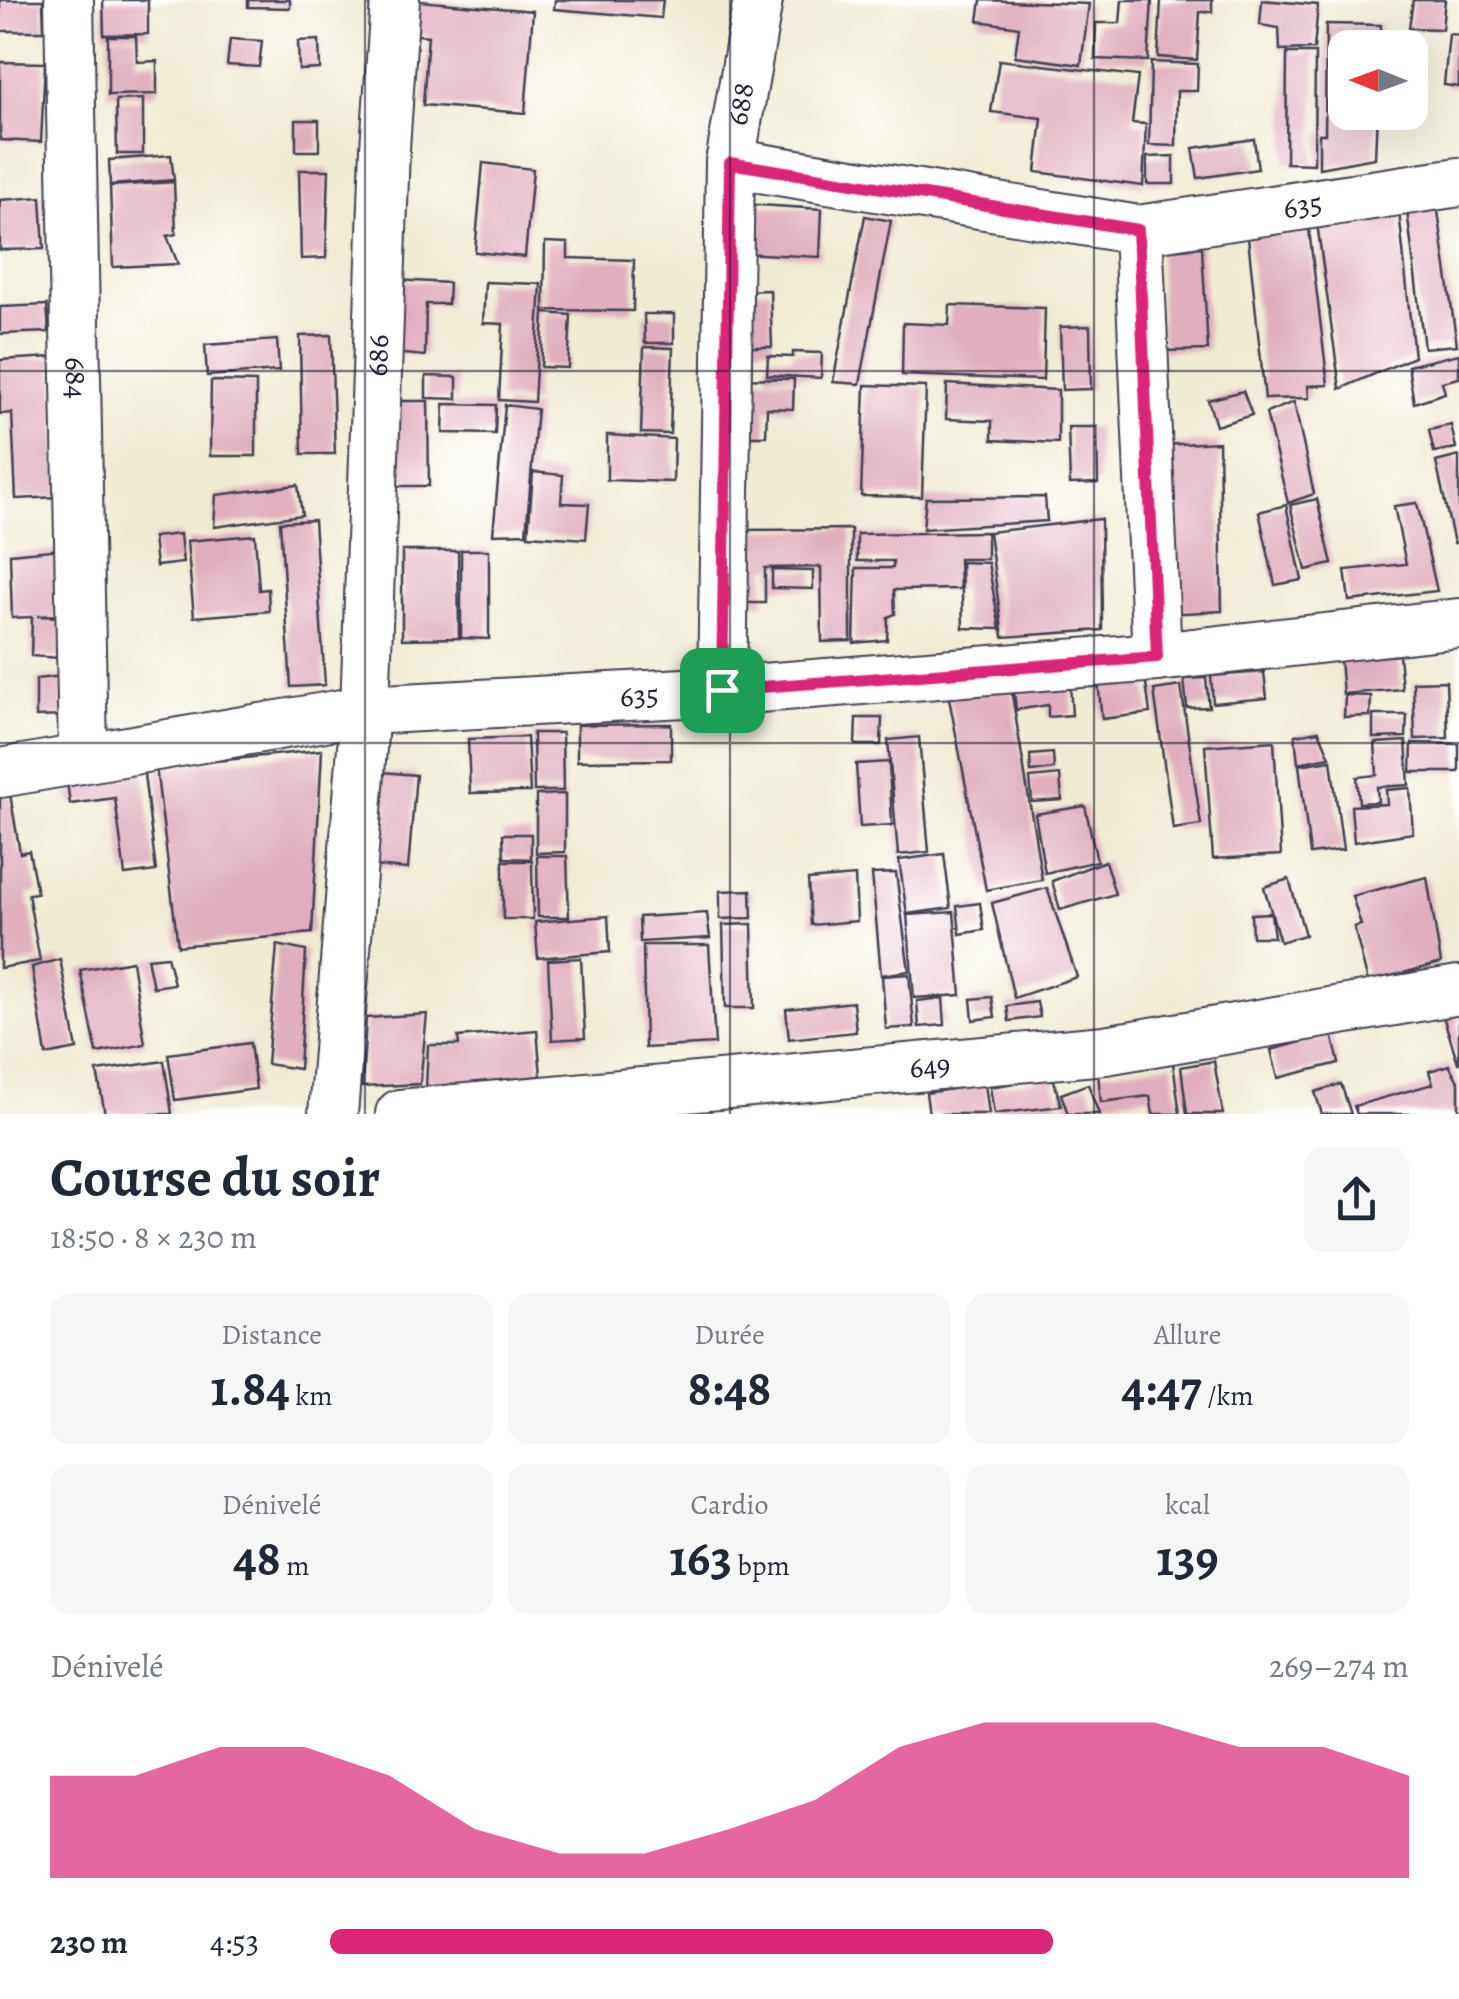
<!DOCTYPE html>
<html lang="fr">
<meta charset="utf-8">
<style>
:root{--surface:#fff;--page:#f6f6f7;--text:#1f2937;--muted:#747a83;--accent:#db2777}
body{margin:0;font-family:Alegreya,serif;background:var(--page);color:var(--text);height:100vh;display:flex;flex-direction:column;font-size:38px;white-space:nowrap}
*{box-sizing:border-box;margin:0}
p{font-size:32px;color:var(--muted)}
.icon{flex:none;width:55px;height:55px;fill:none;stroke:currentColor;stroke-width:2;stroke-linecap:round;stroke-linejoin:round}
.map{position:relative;height:1114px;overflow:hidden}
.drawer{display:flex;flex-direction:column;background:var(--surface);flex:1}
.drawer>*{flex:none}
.needle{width:65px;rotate:271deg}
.fabs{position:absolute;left:1328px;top:30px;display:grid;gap:20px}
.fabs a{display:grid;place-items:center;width:100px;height:100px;border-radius:20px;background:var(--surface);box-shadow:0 10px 40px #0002;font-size:50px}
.pin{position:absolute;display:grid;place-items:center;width:85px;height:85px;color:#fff;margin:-42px;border-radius:20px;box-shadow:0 5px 15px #0006}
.round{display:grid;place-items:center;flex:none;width:105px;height:105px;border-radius:20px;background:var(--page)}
.head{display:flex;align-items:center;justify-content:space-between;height:170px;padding:0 50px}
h1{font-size:55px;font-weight:600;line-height:75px}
.figures{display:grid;grid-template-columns:repeat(3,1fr);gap:15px;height:170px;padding:10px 50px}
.figures div{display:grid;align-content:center;border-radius:20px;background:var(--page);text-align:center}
.figures b{font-size:50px;font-weight:600}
.figures small{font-size:28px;font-weight:400}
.figures p{font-size:28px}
.chart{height:280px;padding:20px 50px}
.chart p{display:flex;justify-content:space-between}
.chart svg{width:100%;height:180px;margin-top:10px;fill:var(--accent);opacity:.7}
ul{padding:0 50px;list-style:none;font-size:32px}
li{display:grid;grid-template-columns:160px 120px 1fr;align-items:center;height:75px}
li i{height:25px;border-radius:12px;background:var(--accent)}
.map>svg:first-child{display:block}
</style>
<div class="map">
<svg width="1459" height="1114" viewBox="0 0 1459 1114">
<rect width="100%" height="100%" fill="#fff"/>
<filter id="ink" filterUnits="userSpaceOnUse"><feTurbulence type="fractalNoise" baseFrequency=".01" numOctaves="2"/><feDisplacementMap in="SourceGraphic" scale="20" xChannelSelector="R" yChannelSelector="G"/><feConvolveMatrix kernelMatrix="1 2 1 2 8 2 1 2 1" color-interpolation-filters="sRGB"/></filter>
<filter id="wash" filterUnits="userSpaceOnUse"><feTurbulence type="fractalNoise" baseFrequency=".0048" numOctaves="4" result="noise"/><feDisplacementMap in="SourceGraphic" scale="40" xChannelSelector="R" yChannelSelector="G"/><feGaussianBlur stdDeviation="2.25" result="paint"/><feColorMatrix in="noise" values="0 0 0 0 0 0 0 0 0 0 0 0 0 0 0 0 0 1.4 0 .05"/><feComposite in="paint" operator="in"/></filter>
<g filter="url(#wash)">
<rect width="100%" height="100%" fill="#f0ebd4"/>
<g id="blocks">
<!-- building -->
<g fill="#e0aebe">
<path d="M 0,0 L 43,0 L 44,31 L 0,31 Z"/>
<path d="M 103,0 L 148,0 L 148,34 L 104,35 Z"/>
<path d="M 248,0 L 290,0 L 290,8 L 248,7 Z"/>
<path d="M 408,0 L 533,11 L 525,113 L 423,105 L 428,36 L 406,34 Z"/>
<path d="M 555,0 L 663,0 L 661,18 L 554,9 Z"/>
<path d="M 981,0 L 1089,4 L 1081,65 L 1015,56 L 1019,27 L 978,21 Z"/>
<path d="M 1122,0 L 1152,0 L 1148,61 L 1095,59 L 1096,23 L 1120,23 Z"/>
<path d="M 1161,0 L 1212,0 L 1212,12 L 1200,12 L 1197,60 L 1158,57 Z"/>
<path d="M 1262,0 L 1318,5 L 1314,49 L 1280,50 L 1279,28 L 1260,25 Z"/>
<path d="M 1413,0 L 1445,0 L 1442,29 L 1409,28 Z"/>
<path d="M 1326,24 L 1381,25 L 1380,48 L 1345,48 L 1345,112 L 1377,112 L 1375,158 L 1319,168 L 1319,134 L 1325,134 Z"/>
<path d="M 1449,34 L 1459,35 L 1459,87 L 1444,85 Z"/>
<path d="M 108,36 L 136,36 L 137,62 L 157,61 L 157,94 L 108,95 Z"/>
<path d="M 230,39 L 262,41 L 259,67 L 227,65 Z"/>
<path d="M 319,40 L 320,69 L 299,70 L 298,41 Z"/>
<path d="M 1287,53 L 1315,53 L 1314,164 L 1286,163 Z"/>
<path d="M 999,60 L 1138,76 L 1132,123 L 1146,124 L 1143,186 L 1036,172 L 1042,118 L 991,112 Z"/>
<path d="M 0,62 L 45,63 L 41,142 L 0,140 Z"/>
<path d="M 1151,62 L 1198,64 L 1197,91 L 1177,91 L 1176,146 L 1149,145 Z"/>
<path d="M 143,99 L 143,154 L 117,154 L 116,100 Z"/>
<rect x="296" y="120" width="23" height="31"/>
<path d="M 1254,139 L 1258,169 L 1198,178 L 1193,148 Z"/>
<path d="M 171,155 L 174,180 L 110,185 L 109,160 Z"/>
<path d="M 1174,156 L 1174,184 L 1147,184 L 1147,157 Z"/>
<path d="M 483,163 L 533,169 L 525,257 L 475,252 Z"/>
<path d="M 299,170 L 329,170 L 326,258 L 301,259 Z"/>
<path d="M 174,182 L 176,234 L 167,236 L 178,264 L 113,267 L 110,186 Z"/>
<path d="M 41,197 L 44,249 L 0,250 L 0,200 Z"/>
<path d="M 742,204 L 822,209 L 820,257 L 739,253 Z"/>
<path d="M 1437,204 L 1457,345 L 1424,348 L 1407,210 Z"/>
<path d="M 1399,211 L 1414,357 L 1340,389 L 1317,223 Z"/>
<path d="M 865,216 L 891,221 L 860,384 L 833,382 Z"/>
<path d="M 1308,221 L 1328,385 L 1308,386 L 1309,398 L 1265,399 L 1247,228 Z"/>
<path d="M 545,242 L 568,243 L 568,258 L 634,260 L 633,311 L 544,310 Z"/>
<path d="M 1202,247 L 1208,350 L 1162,351 L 1159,251 Z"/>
<path d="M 396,280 L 449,283 L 448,304 L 426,304 L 425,356 L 394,353 Z"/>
<path d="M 485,282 L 541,284 L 534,402 L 499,400 L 503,324 L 483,323 Z"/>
<path d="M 770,290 L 772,347 L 739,347 L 737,291 Z"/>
<path d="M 47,305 L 49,332 L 0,334 L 0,307 Z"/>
<path d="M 950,305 L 1045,308 L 1043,380 L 902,375 L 903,323 L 949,325 Z"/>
<path d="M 544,313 L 571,315 L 568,368 L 541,367 Z"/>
<path d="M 644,314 L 674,314 L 674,343 L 645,343 Z"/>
<path d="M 1090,326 L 1091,389 L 1062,390 L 1060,327 Z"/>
<path d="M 331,335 L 335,454 L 302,454 L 300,336 Z"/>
<path d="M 277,340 L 279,371 L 207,376 L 205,345 Z"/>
<path d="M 644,347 L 673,348 L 670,434 L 641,433 Z"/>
<path d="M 793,352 L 822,353 L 821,378 L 767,375 L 768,356 L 793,357 Z"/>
<path d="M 1459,354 L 1459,378 L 1442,382 L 1445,393 L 1414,403 L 1408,366 Z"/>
<path d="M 53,357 L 60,497 L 16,499 L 12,413 L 0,414 L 0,360 Z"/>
<path d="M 426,376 L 457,377 L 457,399 L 426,398 Z"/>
<path d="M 738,378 L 794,379 L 793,409 L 767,408 L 766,436 L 738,436 Z"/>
<path d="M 211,381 L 256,382 L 256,456 L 210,456 Z"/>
<path d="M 947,384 L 1058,390 L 1058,443 L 992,440 L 992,421 L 946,419 Z"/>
<path d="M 865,385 L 926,387 L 922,497 L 861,496 Z"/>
<path d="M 1243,391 L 1252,415 L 1216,426 L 1208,400 Z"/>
<path d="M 390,401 L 428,401 L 429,486 L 391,486 Z"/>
<path d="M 1294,402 L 1314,494 L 1288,503 L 1266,413 Z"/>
<path d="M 444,404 L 496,405 L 495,434 L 443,433 Z"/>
<path d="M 505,405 L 537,409 L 526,533 L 493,534 Z"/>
<path d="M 1451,425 L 1456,448 L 1434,452 L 1429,430 Z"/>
<path d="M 1068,427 L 1097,427 L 1098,483 L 1070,484 Z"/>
<path d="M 607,435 L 674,439 L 673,482 L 607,480 Z"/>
<path d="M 1219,442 L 1222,611 L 1166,614 L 1163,445 Z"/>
<path d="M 1459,456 L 1459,542 L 1454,543 L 1436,462 Z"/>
<path d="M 533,472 L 563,475 L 561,503 L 589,504 L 586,539 L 528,535 Z"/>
<path d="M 298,485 L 302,515 L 214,527 L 216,495 Z"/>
<path d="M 1045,497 L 1047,521 L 923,529 L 926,498 Z"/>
<path d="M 1317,499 L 1332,564 L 1306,570 L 1290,505 Z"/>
<path d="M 1417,503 L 1437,591 L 1349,601 L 1345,570 L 1406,564 L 1394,506 Z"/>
<path d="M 1286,505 L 1302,580 L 1275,585 L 1259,512 Z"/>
<path d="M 1101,519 L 1102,630 L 1003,637 L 989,532 Z"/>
<path d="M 314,520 L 325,685 L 291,687 L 280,522 Z"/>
<path d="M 851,529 L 851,641 L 822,642 L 821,567 L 765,568 L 765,603 L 738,603 L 738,530 Z"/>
<path d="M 987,532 L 987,559 L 959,559 L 960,589 L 894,590 L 895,614 L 888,617 L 887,640 L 854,643 L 856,568 L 893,568 L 893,561 L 857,561 L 857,534 Z"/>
<path d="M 180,534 L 183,563 L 156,566 L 153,537 Z"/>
<path d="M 255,535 L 259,590 L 268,589 L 269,611 L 194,617 L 187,541 Z"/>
<path d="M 61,549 L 63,615 L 37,616 L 62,617 L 60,658 L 31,656 L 32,617 L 12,618 L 10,554 Z"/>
<path d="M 461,550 L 489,550 L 489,639 L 461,638 Z"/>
<path d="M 402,551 L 458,551 L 459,638 L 402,639 Z"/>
<path d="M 961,562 L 988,563 L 1000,629 L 963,628 Z"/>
<path d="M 772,570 L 813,571 L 813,589 L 772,588 Z"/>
<path d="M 1399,655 L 1402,689 L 1343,694 L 1340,660 Z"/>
<path d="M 1264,672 L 1267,698 L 1213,703 L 1211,676 Z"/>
<path d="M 63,676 L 64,716 L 36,717 L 36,679 Z"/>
<path d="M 1145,676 L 1150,713 L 1102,719 L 1098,682 Z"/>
<path d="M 1206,678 L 1209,707 L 1187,708 L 1184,679 Z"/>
<path d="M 1446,681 L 1448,738 L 1415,739 L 1413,682 Z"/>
<path d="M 1070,685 L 1072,715 L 1048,717 L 1048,705 L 1016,710 L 1014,692 Z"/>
<path d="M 1181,686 L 1201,825 L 1173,829 L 1154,690 Z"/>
<path d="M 1011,688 L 1042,880 L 986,890 L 948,693 Z"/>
<path d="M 1345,695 L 1371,696 L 1370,716 L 1344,717 Z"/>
<path d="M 1373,715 L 1407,715 L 1406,737 L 1373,738 Z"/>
<path d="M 856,718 L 882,718 L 881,745 L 855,745 Z"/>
<path d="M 671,724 L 671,760 L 577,761 L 577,725 Z"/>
<path d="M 1319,731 L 1330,757 L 1298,763 L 1295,735 Z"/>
<path d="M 533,733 L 562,733 L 563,791 L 534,791 Z"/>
<path d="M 527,737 L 530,792 L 470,793 L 468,739 Z"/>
<path d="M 919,737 L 929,852 L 898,855 L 888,740 Z"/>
<path d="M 1274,741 L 1281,855 L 1213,859 L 1205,746 Z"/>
<path d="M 1406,741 L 1409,785 L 1377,787 L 1378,802 L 1359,803 L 1357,777 L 1377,775 L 1375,743 Z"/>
<path d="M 1412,743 L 1459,744 L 1459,772 L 1411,772 Z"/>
<path d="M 322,750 L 312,933 L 178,946 L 156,767 Z"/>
<path d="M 1053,753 L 1054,769 L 1031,772 L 1030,755 Z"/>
<path d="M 1331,760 L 1343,850 L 1310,854 L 1299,765 Z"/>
<path d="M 889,762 L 892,825 L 860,827 L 856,764 Z"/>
<path d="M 143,766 L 156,871 L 125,875 L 115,798 L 70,804 L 66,775 Z"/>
<path d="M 382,772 L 416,775 L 408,869 L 373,866 Z"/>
<path d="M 1060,775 L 1062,800 L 1032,802 L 1030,778 Z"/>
<path d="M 9,788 L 20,853 L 29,851 L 37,893 L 28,894 L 40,961 L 0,968 L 0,789 Z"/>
<path d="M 1410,788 L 1413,833 L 1354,842 L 1351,806 L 1387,804 L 1386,790 Z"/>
<path d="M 565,794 L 565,852 L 536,853 L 536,795 Z"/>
<path d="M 1085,806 L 1097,861 L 1045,873 L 1035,814 Z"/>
<path d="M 503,834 L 531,834 L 531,859 L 504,858 Z"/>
<path d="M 944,854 L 951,908 L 907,914 L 899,860 Z"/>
<path d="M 537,856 L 567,856 L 569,917 L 538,917 Z"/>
<path d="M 503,861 L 532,861 L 533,919 L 503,919 Z"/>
<path d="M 1105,861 L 1115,894 L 1060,910 L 1052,881 Z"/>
<path d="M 896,873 L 909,971 L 881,975 L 872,874 Z"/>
<path d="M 855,876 L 857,921 L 811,925 L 808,880 Z"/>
<path d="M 1427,877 L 1441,963 L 1368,982 L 1354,927 L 1361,925 L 1352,896 Z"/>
<path d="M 1289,879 L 1305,935 L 1280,942 L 1264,887 Z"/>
<path d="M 1047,888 L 1077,977 L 1014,998 L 992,903 Z"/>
<path d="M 751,890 L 752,918 L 720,919 L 720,891 Z"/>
<path d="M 980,903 L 984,930 L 960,934 L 957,906 Z"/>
<path d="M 954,912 L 961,995 L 914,998 L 907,915 Z"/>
<path d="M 707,913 L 710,938 L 640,942 L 639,917 Z"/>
<path d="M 1271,913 L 1274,937 L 1252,937 L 1251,914 Z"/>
<path d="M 608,916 L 610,952 L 538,958 L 535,922 Z"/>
<path d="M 752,924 L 754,1008 L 725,1008 L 723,925 Z"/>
<path d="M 277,945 L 306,951 L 299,1069 L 267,1064 Z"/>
<path d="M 643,945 L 709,945 L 715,1044 L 645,1048 Z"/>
<path d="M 167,956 L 174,984 L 153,987 L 147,958 Z"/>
<path d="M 581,958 L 585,1038 L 552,1040 L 548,960 Z"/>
<path d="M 60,959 L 77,1049 L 46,1055 L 32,967 Z"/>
<path d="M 132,961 L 145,1044 L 97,1053 L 80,970 Z"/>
<path d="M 909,974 L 914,1027 L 886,1029 L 882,976 Z"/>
<path d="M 992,997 L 995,1017 L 973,1020 L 971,999 Z"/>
<path d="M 943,998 L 945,1025 L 919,1027 L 917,1001 Z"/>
<path d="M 853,1002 L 856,1032 L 789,1039 L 786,1009 Z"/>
<path d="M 1037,1002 L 1040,1017 L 1009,1021 L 1007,1006 Z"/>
<path d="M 1459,1011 L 1459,1063 L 1458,1063 L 1443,1016 Z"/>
<path d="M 427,1014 L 420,1084 L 362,1087 L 366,1018 Z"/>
<path d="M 537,1030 L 541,1076 L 426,1088 L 428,1045 L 459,1045 L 458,1037 Z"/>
<path d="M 1332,1034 L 1339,1063 L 1278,1078 L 1271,1050 Z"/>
<path d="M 250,1043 L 256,1089 L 175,1100 L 168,1054 Z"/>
<path d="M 164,1061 L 172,1114 L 105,1114 L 97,1071 Z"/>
<path d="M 1214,1061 L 1223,1114 L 1187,1114 L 1181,1067 Z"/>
<path d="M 1173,1063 L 1180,1114 L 1153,1114 L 1150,1096 L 1101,1102 L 1098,1073 Z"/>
<path d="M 1449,1065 L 1459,1083 L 1459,1114 L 1357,1114 L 1354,1106 L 1433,1084 L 1429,1071 Z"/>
<path d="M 1053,1077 L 1061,1106 L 994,1114 L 990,1087 Z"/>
<path d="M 985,1084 L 989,1114 L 929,1114 L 926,1093 Z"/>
<path d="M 1088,1084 L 1099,1114 L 1068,1114 L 1061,1094 Z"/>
<path d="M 1341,1084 L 1351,1114 L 1322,1114 L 1315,1092 Z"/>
</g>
</g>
</g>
<g filter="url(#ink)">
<use href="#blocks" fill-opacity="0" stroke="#414052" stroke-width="2.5"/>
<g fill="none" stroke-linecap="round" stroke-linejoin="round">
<defs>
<g id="minor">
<path id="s1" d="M 69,0 L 83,756"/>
<path id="s2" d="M 730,163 L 1138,230 L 1459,182"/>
<path d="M 1138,230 L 1157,657"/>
<path id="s3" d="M 722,691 L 730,163 L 758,0"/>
<path id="s4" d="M 0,773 L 365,710 L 722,691 L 1157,657 L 1459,623"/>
<path id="s5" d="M 333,1114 L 365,710 L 385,148 L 395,0"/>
<path id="s6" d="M 400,1114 L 1105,1050 L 1459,990"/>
</g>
</defs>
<!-- minor casing -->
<use href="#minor" stroke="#414052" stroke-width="52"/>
<!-- minor -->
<use href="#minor" stroke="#fff" stroke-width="48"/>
</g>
</g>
<g fill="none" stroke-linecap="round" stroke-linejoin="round" filter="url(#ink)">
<defs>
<path id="route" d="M 730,163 L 1138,230 L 1157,657 L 722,690 Z"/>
</defs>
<!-- route casing -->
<use href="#route" stroke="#fff" stroke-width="20"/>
<!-- route -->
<use href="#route" stroke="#db2777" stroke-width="12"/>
</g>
<!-- grid -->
<path fill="none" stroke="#22223b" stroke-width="2.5" stroke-opacity="0.55" d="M 365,0 L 365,1114M 730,0 L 730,1114M 1094,0 L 1094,1114M 0,371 L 1459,371M 0,743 L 1459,743"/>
<g text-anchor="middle" stroke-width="8" stroke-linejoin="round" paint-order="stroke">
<!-- street labels -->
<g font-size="30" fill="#22223b" stroke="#fff">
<text dy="10" stroke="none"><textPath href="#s3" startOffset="588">688</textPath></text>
<text dy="10" stroke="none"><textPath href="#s2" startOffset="580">635</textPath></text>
<text dy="10" stroke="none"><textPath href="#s5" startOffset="760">686</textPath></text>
<text dy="10" stroke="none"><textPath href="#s1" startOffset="378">684</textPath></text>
<text dy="10" stroke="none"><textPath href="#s4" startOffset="645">635</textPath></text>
<text dy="10" stroke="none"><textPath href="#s6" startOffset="532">649</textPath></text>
</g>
</g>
</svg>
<div class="fabs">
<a><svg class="needle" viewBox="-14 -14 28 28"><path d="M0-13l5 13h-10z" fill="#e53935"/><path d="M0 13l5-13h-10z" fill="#747a83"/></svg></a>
</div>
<div class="pin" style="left:722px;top:690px;background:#1e9e55"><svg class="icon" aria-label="arrive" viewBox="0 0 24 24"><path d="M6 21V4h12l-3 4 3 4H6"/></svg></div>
</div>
<section class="drawer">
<div class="head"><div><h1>Course du soir</h1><p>18:50 · 8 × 230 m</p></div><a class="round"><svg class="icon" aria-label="share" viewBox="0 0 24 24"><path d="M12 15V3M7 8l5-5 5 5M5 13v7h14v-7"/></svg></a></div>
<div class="figures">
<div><p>Distance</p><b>1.84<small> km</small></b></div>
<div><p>Durée</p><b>8:48</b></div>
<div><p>Allure</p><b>4:47<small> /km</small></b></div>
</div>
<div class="figures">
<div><p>Dénivelé</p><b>48<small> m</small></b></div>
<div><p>Cardio</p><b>163<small> bpm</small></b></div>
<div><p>kcal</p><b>139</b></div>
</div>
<div class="chart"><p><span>Dénivelé</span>269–274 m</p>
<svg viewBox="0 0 160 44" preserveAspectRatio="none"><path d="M0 44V19L10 19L20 12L30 12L40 19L50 32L60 38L70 38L80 32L90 25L100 12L110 6L120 6L130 6L140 12L150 12L160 19V44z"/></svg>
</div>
<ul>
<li><b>230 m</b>4:53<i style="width:67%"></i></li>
</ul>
</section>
